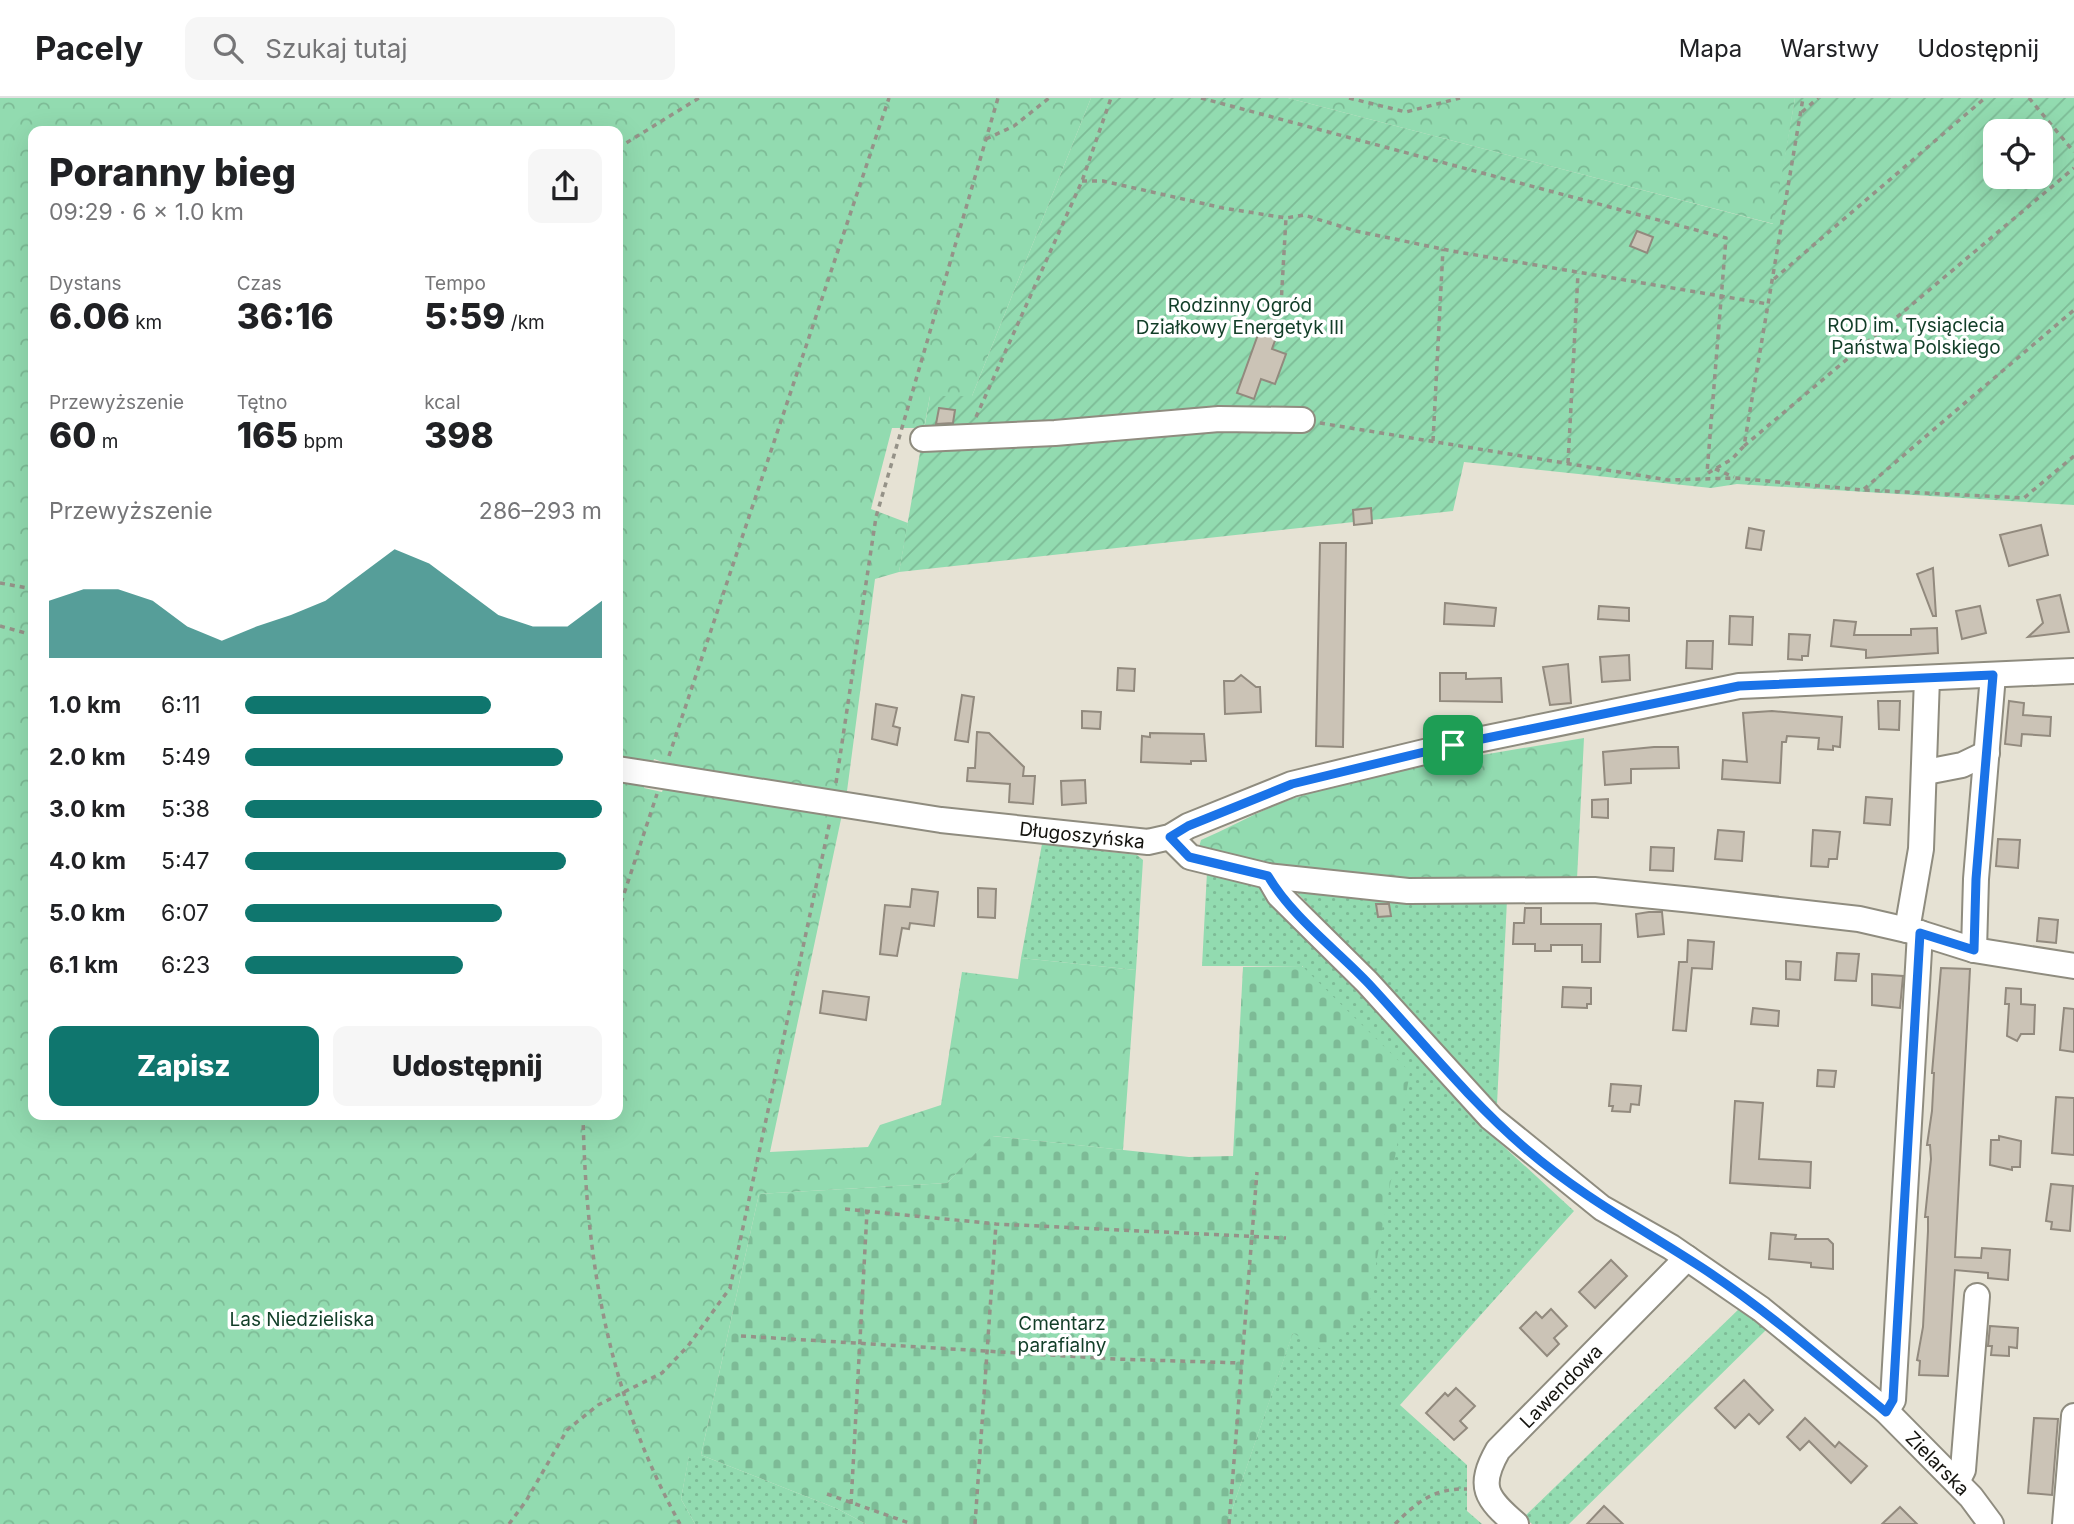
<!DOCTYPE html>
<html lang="pl">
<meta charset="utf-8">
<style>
:root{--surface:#fff;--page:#f6f6f6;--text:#202124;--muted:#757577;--line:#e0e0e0;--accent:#0f766e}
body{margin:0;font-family:Inter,sans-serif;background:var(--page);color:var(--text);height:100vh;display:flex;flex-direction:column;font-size:26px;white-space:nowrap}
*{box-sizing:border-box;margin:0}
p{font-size:23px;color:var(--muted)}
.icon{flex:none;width:38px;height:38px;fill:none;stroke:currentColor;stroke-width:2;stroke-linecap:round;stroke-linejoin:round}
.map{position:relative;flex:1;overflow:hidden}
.panel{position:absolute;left:28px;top:28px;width:595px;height:994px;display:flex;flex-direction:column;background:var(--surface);border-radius:14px;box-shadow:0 7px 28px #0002}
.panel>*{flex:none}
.buttons{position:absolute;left:1983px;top:21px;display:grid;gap:14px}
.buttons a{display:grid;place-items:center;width:70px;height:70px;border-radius:14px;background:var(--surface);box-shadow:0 7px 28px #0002;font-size:35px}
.pin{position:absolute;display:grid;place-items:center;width:60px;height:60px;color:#fff;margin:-30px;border-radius:14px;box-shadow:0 4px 10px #0006}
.round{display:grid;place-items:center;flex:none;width:74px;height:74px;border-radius:14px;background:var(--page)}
.overview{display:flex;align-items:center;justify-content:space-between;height:119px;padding:0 21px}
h1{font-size:38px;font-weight:800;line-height:52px}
.stats{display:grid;grid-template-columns:repeat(3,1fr);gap:10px;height:119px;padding:7px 21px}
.stats div{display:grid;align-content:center}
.stats b{font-size:35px;font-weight:800}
.stats small{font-size:19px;font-weight:400}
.stats p{font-size:19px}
.chart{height:196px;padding:14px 21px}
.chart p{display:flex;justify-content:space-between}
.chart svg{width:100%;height:126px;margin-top:7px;fill:var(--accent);opacity:.7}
.primary-button{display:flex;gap:14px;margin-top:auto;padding:14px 21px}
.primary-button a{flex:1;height:80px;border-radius:14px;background:var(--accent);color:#fff;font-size:28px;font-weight:800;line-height:80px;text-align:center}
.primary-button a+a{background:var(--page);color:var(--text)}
ul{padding:0 21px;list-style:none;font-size:23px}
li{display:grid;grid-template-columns:112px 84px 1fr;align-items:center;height:52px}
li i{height:18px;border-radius:9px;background:var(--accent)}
header{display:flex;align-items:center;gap:42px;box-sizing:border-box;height:98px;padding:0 35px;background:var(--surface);border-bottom:2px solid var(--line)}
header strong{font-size:33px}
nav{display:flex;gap:38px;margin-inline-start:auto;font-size:24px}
.search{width:490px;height:63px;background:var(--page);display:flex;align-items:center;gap:18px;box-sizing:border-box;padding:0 24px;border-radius:14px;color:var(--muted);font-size:26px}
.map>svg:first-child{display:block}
</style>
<header>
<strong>Pacely</strong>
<div class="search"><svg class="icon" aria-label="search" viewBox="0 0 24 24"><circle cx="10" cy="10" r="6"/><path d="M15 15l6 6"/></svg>Szukaj tutaj</div>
<nav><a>Mapa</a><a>Warstwy</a><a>Udostępnij</a></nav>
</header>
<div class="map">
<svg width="2074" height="1426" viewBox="0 0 2074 1426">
<defs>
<pattern id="grass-dots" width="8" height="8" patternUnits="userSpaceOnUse" patternTransform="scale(1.75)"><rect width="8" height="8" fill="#92dbb0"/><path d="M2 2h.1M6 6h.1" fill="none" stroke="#7dbb96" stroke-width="1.8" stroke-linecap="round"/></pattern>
<pattern id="forest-crowns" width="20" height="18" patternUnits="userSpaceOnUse" patternTransform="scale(1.75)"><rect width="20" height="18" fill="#92dbb0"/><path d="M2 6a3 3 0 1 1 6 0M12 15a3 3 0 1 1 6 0" fill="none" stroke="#7dbb96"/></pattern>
<pattern id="cemetery-stones" width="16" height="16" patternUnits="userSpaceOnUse" patternTransform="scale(1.75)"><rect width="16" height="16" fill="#92dbb0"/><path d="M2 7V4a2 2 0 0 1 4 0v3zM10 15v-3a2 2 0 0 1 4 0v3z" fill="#7dbb96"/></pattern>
<pattern id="garden-furrows" width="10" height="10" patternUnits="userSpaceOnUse" patternTransform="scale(1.75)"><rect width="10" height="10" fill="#92dbb0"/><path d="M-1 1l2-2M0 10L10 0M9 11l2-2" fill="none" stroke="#7dbb96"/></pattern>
</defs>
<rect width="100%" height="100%" fill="#e6e2d4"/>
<!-- grass -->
<g fill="url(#grass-dots)">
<path d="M 1042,746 L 1137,757 L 1143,762 L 1136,872 L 1021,860 Z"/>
<path d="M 1207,774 L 1261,784 L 1284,819 L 1414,952 L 1489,1035 L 1574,1113 L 1400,1307 L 1467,1367 L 1467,1413 L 1482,1426 L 1227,1426 L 1293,1234 L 1303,868 L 1202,868 Z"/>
<path d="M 1291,788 L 1507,802 L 1497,1006 Z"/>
<path d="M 1742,1208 L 1769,1229 L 1569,1426 L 1532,1426 L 1524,1419 Z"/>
<path d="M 689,1357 L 701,1357 L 838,1411 L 866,1426 L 695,1426 L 681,1401 Z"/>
</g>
<!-- forest -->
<g fill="url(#forest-crowns)" fill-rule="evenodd">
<path d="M 0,0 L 1091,0 L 972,298 L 930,298 L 924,330 L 892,330 L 871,411 L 908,425 L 899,474 L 875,481 L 847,693 L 770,1054 L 868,1049 L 880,1027 L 941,1007 L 962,874 L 1018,881 L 1021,860 L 1136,872 L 1123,1052 L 993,1038 L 947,1085 L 759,1096 L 701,1357 L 689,1358 L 681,1401 L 695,1426 L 0,1426 ZM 33,33 L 618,33 L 618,1017 L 33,1017 ZM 654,661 L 671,667 L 662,694 L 644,690 Z"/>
<path d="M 1288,0 L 1795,0 L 1774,126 Z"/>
<path d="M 1584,640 L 1577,781 L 1362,784 L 1198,752 L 1201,742 C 1233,728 1263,710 1298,699 C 1391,670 1488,656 1584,640 Z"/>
</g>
<!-- cemetery -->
<path fill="url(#cemetery-stones)" d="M 1302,868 L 1410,974 L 1369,1206 L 1326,1254 L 1293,1235 L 1227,1426 L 866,1426 L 838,1411 L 701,1357 L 759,1096 L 947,1085 L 992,1038 L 1189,1059 L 1233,1058 L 1243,869 Z"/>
<!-- garden -->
<path fill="url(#garden-furrows)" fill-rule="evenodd" d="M 1091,0 L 1288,0 L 1773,126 L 1795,0 L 2074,0 L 2074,407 L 1737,386 L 1711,390 L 1464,364 L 1453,413 L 899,474 L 930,298 L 972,298 ZM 1995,33 L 2040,33 L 2040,79 L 1995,79 Z"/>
<!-- building -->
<g fill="#cbc3b6" stroke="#928a7e" stroke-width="2">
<path d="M 1637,133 L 1653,139 L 1647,155 L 1630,148 Z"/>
<path d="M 1260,231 L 1277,237 L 1272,251 L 1286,256 L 1275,286 L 1261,281 L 1254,301 L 1237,295 Z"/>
<path d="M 939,310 L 955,312 L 953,325 L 936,326 Z"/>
<path d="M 1371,410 L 1372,425 L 1354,427 L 1353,412 Z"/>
<path d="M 2041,427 L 2048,457 L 2009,468 L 2000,437 Z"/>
<path d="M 1749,430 L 1764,433 L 1761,452 L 1746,450 Z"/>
<path d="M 1320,445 L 1346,445 L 1343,649 L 1316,648 Z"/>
<path d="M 1933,470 L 1936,518 L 1933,518 L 1917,476 Z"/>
<path d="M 2060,497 L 2069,534 L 2028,539 L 2043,525 L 2037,502 Z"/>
<path d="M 1445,505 L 1496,510 L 1494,528 L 1444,526 Z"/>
<path d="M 1599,508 L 1629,510 L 1629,523 L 1598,521 Z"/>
<path d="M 1980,508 L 1986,535 L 1962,541 L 1956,513 Z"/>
<path d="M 1730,518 L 1753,519 L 1752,547 L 1729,546 Z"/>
<path d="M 1834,522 L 1856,524 L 1854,537 L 1911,537 L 1911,531 L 1937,530 L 1938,555 L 1866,560 L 1866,552 L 1831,548 Z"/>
<path d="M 1789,536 L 1810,537 L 1808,558 L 1802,558 L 1802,562 L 1788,561 Z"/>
<path d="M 1687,543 L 1713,543 L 1712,571 L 1686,570 Z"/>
<path d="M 1629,557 L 1630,582 L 1602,584 L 1600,559 Z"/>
<path d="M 1568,566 L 1571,605 L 1550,607 L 1543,569 Z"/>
<path d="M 1118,570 L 1135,571 L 1134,593 L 1117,592 Z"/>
<path d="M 1440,575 L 1466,575 L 1466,581 L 1501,580 L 1502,604 L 1440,603 Z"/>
<path d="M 1241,577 L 1256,589 L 1260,589 L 1261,614 L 1225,616 L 1224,583 L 1234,583 Z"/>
<path d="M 962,597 L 974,599 L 968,644 L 955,642 Z"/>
<path d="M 1878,603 L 1900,603 L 1899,632 L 1879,631 Z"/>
<path d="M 2009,603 L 2024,605 L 2023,617 L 2051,619 L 2050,638 L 2022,636 L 2021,648 L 2005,646 Z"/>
<path d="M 876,606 L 897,610 L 893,628 L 900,630 L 897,647 L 872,641 Z"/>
<path d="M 1082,613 L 1101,614 L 1100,631 L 1082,630 Z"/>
<path d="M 1772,613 L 1842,619 L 1840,649 L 1833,648 L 1833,652 L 1818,651 L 1819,640 L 1787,638 L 1786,644 L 1782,644 L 1780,685 L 1722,681 L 1723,662 L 1747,664 L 1743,615 Z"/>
<path d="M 977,634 L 989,635 L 1024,669 L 1023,678 L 1035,678 L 1033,706 L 1009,704 L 1010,686 L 967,683 L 968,670 L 975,670 Z"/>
<path d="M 1150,635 L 1204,636 L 1206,663 L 1191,663 L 1191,666 L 1141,664 L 1142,638 L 1150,639 Z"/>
<path d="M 1654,649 L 1678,649 L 1679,670 L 1631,671 L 1631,685 L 1605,687 L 1603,654 Z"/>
<path d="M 1085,682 L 1086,705 L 1062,707 L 1061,683 Z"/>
<path d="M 1866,699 L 1892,701 L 1890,727 L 1864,725 Z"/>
<path d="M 1608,701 L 1608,720 L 1592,719 L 1592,702 Z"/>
<path d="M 1718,732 L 1744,734 L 1742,763 L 1715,761 Z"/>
<path d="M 1813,732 L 1840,734 L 1837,761 L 1829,761 L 1828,769 L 1811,768 Z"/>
<path d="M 1998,741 L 2020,742 L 2018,770 L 1996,768 Z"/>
<path d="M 1651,749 L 1674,750 L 1673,773 L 1650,772 Z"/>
<path d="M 978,790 L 996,791 L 995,820 L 978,819 Z"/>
<path d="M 912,791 L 938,794 L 934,828 L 910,825 L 909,831 L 902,830 L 897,858 L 880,856 L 885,807 L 910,809 Z"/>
<path d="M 1376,806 L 1389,806 L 1391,818 L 1378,819 Z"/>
<path d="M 1525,810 L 1541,810 L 1541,826 L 1601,826 L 1600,864 L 1582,864 L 1582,847 L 1551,847 L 1551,853 L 1535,853 L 1535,846 L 1513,846 L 1514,825 L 1524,825 Z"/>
<path d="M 1649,814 L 1662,814 L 1664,836 L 1638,839 L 1636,816 Z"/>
<path d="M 2039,820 L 2058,822 L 2056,845 L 2037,843 Z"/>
<path d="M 1688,842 L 1714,844 L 1712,871 L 1692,870 L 1686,933 L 1673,932 L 1679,864 L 1687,864 Z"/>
<path d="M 1837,855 L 1859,856 L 1856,883 L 1835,882 Z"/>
<path d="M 1786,863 L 1801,864 L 1800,882 L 1786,881 Z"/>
<path d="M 1941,870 L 1970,871 L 1955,1159 L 1981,1160 L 1982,1150 L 2010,1152 L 2008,1182 L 1988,1180 L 1988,1175 L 1955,1172 L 1948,1278 L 1919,1277 L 1920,1263 L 1917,1262 L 1923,1229 L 1928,1133 L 1928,1119 L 1925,1119 L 1931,1061 L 1930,1047 L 1927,1047 L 1932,1013 L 1934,975 L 1932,975 Z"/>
<path d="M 1872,876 L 1903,878 L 1900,910 L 1872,907 Z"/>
<path d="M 1563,889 L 1591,890 L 1591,906 L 1587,906 L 1587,910 L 1562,909 Z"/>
<path d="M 2006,890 L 2021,891 L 2021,906 L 2035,907 L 2034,936 L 2021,936 L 2017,943 L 2007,938 L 2009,906 L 2005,906 Z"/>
<path d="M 823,893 L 869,899 L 866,922 L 820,915 Z"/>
<path d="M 1753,910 L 1779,913 L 1778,928 L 1751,926 Z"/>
<path d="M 2064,910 L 2074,911 L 2074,954 L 2060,952 Z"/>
<path d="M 1818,972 L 1836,973 L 1834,989 L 1817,988 Z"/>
<path d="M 1611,986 L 1641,988 L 1639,1007 L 1631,1006 L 1630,1014 L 1612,1013 L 1613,1008 L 1609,1008 Z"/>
<path d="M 2056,999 L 2074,1000 L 2074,1057 L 2052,1055 Z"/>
<path d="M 1735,1003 L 1763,1005 L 1759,1061 L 1811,1064 L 1810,1090 L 1730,1085 Z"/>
<path d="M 1999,1038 L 2021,1043 L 2020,1069 L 2012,1069 L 2012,1072 L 1990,1067 L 1991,1042 L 1999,1042 Z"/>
<path d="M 2051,1086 L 2073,1088 L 2070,1133 L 2051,1131 L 2052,1124 L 2046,1123 Z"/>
<path d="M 1771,1135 L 1796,1137 L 1795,1141 L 1828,1141 L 1833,1146 L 1833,1171 L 1811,1169 L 1811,1165 L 1769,1161 Z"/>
<path d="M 1611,1162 L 1627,1178 L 1595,1210 L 1579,1194 Z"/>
<path d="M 1551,1211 L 1567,1228 L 1554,1240 L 1559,1246 L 1547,1258 L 1520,1230 L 1536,1214 L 1542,1220 Z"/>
<path d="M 1990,1228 L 2018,1230 L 2017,1250 L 2009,1249 L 2009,1258 L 1991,1257 L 1992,1248 L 1988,1248 Z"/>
<path d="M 1744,1282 L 1773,1312 L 1759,1326 L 1749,1316 L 1735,1330 L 1715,1310 Z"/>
<path d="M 1456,1290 L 1475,1308 L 1460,1323 L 1467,1330 L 1454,1342 L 1426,1315 L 1445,1295 L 1448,1298 Z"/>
<path d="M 1805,1320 L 1835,1349 L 1839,1344 L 1867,1368 L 1851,1385 L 1809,1343 L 1800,1352 L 1787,1339 Z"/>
<path d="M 2034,1320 L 2058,1321 L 2052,1397 L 2028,1395 Z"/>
<path d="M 1604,1408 L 1623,1426 L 1587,1426 Z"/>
<path d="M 1900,1409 L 1917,1426 L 1882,1426 Z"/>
</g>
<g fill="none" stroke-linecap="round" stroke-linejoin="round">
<defs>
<g id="minor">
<path d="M 923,341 L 1055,335 L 1219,321 L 1302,322"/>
<path id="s1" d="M 618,671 L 941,722 L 1148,744 L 1170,739 L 1188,728 L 1292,686 L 1453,647 L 1739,588 L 2074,573"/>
<path d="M 1926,674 L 1962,667 L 1987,655"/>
<path d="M 1170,739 L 1190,759 L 1268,778 L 1408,793 L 1594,792 L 1693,802 L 1859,821 L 1920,835 L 1974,852 L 2074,868"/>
<path id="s2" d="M 1268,778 L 1279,797 L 1367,884 L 1491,1020 L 1602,1110 L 1671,1149 L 1761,1211 L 1886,1313 L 1971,1399 L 1991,1426"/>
<path d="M 1907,832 L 1921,751 L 1927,580"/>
<path d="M 1974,852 L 1976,781 L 1993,577"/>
<path d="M 1886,1313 L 1893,1302 L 1920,835"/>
<path d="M 1957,1384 L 1963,1372 L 1977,1198"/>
<path id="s3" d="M 1516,1426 C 1486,1400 1477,1389 1498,1352 L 1687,1160"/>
<path d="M 2065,1426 L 2074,1318"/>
</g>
</defs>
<!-- minor casing -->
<use href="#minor" stroke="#8f8c7f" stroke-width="28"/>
<!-- path -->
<g stroke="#959288" stroke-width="3.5" stroke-dasharray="5 5" stroke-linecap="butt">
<path d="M 1201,0 L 1726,140 L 1707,375"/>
<path d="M 1349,0 L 1406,14 L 1460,0"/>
<path d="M 2029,0 L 2074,54"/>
<path d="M 1802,14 L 1818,0"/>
<path d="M 986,41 L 1014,28 L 1049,0"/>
<path d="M 618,50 L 699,0"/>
<path d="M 1082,83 L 1103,83 L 1223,110 L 1286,120 L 1304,117 L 1356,133 L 1452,153 L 1768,206"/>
<path d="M 1774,181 L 1985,0"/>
<path d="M 1272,225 L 1281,207 L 1286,120"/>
<path d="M 976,319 L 1082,83 L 1111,0"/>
<path d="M 1320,325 L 1668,382 L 1735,380 L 1863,392 L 2024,400 L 2074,358"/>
<path d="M 1433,343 L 1443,151"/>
<path d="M 1744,348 L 2074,70"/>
<path d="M 1568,365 L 1578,175"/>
<path d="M 1715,371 L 1734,379"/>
<path d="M 1708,375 L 1732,361 L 1744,348 L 1803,0"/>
<path d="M 1864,391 L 2074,212"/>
<path d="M 0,485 L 33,491"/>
<path d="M 0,528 L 33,537"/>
<path d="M 669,658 L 889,0"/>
<path d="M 836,685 L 876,419 L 998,0"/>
<path d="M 618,814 L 657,696"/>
<path d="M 583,1017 C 586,1163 608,1296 680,1426"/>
<path d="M 845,1111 L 996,1126 L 1286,1140"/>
<path d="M 741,1238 L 1115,1261 L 1241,1265"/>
<path d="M 827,1396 L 912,1426"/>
<path d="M 851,1406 L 867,1114"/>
<path d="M 509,1426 L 526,1403 L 567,1332 L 598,1307 L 662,1275 L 688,1248 L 730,1190 L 830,723"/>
<path d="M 975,1426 L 996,1126"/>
<path d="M 1229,1426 L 1257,1074"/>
<path d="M 1395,1426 C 1417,1404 1434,1390 1467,1391"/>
</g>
<!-- minor -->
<use href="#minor" stroke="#fff" stroke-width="24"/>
</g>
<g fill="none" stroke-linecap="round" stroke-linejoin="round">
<defs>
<path id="route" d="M 1993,577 L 1976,781 L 1974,852 L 1920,835 L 1893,1302 L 1886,1314 C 1828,1266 1770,1215 1707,1173 C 1646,1133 1582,1099 1526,1051 C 1469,1002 1421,942 1369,886 C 1336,851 1293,820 1268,778 L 1189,759 L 1170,739 L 1188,728 L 1292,686 L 1453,647 L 1739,588 Z"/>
</defs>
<!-- route casing -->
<use href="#route" stroke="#fff" stroke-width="14"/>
<!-- route -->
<use href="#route" stroke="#1a73e8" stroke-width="9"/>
</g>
<g text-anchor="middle" stroke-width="7" stroke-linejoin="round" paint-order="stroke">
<!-- park labels -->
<g font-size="19" fill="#123e28" stroke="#fff">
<text x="1240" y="214">Rodzinny Ogród<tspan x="1240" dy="22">Działkowy Energetyk III</tspan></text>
<text x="1916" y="234">ROD im. Tysiąclecia<tspan x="1916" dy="22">Państwa Polskiego</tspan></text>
<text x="302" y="1228">Las Niedzieliska</text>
<text x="1062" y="1232">Cmentarz<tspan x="1062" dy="22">parafialny</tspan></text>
</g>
<!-- street labels -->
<g font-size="19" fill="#14130e" stroke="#fff">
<text dy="7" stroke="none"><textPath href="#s1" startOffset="469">Długoszyńska</textPath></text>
<text dy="7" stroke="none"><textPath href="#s3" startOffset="177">Lawendowa</textPath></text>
<text dy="7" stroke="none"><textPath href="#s2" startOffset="896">Zielarska</textPath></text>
</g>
</g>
</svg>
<div class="buttons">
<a><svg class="icon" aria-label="locate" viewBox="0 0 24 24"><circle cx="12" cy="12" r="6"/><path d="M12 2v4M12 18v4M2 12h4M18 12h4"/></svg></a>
</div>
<div class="pin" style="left:1453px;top:647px;background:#1e9e55"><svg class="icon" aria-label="arrive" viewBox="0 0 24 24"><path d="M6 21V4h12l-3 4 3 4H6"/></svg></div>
<section class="panel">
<div class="overview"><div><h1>Poranny bieg</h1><p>09:29 · 6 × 1.0 km</p></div><a class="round"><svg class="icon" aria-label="share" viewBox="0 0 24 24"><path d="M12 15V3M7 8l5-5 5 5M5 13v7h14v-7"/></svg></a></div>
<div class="stats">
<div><p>Dystans</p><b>6.06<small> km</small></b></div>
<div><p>Czas</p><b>36:16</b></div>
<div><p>Tempo</p><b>5:59<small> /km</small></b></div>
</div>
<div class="stats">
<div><p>Przewyższenie</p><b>60<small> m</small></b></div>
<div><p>Tętno</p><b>165<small> bpm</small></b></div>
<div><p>kcal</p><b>398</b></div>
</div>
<div class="chart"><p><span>Przewyższenie</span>286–293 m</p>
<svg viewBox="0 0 160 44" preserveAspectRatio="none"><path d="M0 44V24L10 20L20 20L30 24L40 33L50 38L60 33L70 29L80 24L90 15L100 6L110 11L120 20L130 29L140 33L150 33L160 24V44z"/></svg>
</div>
<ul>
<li><b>1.0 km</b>6:11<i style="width:69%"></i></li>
<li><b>2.0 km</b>5:49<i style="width:89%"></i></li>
<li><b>3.0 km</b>5:38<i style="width:100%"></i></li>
<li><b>4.0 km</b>5:47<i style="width:90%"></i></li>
<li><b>5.0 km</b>6:07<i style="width:72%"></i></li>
<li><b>6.1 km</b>6:23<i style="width:61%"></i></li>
</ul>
<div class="primary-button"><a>Zapisz</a><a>Udostępnij</a></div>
</section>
</div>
